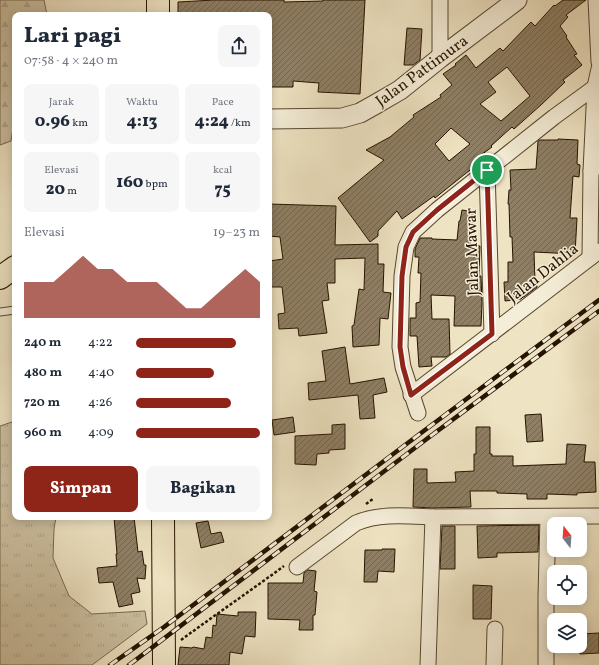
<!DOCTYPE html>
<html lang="id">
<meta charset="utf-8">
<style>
:root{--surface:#fff;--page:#f6f6f7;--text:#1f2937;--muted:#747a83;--accent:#8f2418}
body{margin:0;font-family:Vollkorn,serif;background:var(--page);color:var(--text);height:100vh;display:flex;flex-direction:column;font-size:15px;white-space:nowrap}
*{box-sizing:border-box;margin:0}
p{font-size:13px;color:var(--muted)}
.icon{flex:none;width:22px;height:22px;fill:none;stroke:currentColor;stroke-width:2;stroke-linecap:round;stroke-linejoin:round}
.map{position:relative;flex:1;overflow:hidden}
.panel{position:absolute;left:12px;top:12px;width:260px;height:508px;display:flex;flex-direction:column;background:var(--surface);border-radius:8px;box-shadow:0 2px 10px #0003}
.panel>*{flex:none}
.needle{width:26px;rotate:343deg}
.tools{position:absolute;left:547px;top:517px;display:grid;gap:8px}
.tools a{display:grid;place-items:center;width:40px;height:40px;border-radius:8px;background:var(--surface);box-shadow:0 2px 10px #0003;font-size:20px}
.pin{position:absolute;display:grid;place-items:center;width:34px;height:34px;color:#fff;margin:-17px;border:2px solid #fff;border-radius:50%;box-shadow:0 1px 4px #0007}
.round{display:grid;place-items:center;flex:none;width:42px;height:42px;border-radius:8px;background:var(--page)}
.summary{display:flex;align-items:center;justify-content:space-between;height:68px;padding:0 12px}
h1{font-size:22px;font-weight:800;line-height:30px}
.figures{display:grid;grid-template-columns:repeat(3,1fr);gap:6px;height:68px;padding:4px 12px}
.figures div{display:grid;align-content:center;border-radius:8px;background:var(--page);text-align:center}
.figures b{font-size:17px;font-weight:800}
.figures small{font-size:11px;font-weight:400}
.figures p{font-size:11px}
.chart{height:112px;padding:8px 12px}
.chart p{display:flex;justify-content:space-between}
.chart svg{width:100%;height:72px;margin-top:4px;fill:var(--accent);opacity:.7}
.button{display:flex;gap:8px;margin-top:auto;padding:8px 12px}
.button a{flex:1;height:46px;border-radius:8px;background:var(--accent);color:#fff;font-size:16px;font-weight:800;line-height:46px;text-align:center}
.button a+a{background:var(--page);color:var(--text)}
ul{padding:0 12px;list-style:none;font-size:13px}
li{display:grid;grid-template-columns:64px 48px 1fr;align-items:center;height:30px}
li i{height:10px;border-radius:5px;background:var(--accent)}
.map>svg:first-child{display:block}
</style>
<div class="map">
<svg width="599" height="665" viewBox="0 0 599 665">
<defs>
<pattern id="grass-tufts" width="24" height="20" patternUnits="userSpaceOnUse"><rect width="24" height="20" fill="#ccc0a1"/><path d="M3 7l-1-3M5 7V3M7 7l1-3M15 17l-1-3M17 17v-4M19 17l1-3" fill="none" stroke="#afa489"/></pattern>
<pattern id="forest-firs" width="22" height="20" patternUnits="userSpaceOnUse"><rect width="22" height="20" fill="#ccc0a1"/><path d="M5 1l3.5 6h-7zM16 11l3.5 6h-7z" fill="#afa489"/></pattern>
<pattern id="building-hatch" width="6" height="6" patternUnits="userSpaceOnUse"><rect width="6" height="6" fill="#8e7f65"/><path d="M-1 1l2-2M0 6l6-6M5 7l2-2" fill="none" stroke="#746751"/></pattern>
</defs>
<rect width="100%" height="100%" fill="#eee3c2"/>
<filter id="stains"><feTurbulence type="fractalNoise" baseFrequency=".005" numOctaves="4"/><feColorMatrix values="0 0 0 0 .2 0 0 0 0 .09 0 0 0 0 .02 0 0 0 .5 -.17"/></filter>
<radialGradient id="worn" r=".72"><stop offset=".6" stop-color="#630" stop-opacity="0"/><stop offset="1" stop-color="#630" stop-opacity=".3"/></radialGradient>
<!-- grass -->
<path fill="url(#grass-tufts)" stroke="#796a50" d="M 15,421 L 15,517 L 56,517 L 54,529 L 53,558 L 69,596 L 92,614 L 145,611 L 147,624 L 92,665 L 0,665 L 0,426 Z"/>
<!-- forest -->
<path fill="url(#forest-firs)" stroke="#796a50" d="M 0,0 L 44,0 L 47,15 L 15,15 L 15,115 L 11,141 L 0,145 Z"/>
<!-- building -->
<g fill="url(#building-hatch)" stroke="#261300" fill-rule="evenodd">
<path d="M 214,0 L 284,0 L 284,2 L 323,1 L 323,0 L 365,0 L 360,94 L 318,92 L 319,83 L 293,81 L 293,87 L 269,87 L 269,15 L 178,15 L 178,2 Z"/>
<path d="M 563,0 L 586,0 L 566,15 L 568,17 L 560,26 L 567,36 L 566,37 L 577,54 L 574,55 L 582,65 L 563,80 L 565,82 L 542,104 L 514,129 L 512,127 L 491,146 L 492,147 L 477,158 L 480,162 L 435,198 L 434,196 L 402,219 L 397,211 L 378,231 L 378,236 L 370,242 L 338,198 L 384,160 L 366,150 L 390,137 L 414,117 L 413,115 L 441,97 L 440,95 L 452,85 L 443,74 L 456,65 L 455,64 L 466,55 L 476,68 L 500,48 L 503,51 L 531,22 L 535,26 L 554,5 L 555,6 ZM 507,67 L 530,96 L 501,121 L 480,104 L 496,92 L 488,82 ZM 451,128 L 470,144 L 449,161 L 435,144 Z"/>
<path d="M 407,28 L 422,29 L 420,60 L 413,65 L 404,65 Z"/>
<path d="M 558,139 L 578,140 L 577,164 L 580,165 L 579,177 L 573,176 L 570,218 L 577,218 L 575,254 L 534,252 L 535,281 L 536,281 L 537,287 L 524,297 L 523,297 L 521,299 L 505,301 L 504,282 L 508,282 L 508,262 L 513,262 L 512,237 L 510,237 L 509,204 L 508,204 L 509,190 L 511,190 L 510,170 L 536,169 L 538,141 L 540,140 L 558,140 Z"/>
<path d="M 269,204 L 336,206 L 335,245 L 378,244 L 378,264 L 384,264 L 383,292 L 391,293 L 388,319 L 380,318 L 379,345 L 353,347 L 352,326 L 354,325 L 359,289 L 364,290 L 365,258 L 335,259 L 335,283 L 327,283 L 329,300 L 322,301 L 327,333 L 299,336 L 298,328 L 279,329 L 278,314 L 285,313 L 282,287 L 269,287 L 269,261 L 283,259 L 280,237 L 269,236 Z"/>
<path d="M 462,210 L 474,212 L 470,245 L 480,246 L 479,276 L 481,276 L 482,303 L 481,326 L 454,326 L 455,296 L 431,295 L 432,319 L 449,319 L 450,354 L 446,357 L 431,357 L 432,366 L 419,367 L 417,336 L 410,336 L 410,318 L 416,318 L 416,303 L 420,302 L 421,273 L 418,273 L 419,257 L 415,257 L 415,249 L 420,238 L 432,238 L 432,239 L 457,240 L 459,221 L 460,221 Z"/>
<path d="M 345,347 L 350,384 L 384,378 L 387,392 L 373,395 L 375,418 L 360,419 L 358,395 L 309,400 L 308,383 L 326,381 L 322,351 Z"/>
<path d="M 541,414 L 543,441 L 527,442 L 525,415 Z"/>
<path d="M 293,417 L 295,432 L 274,435 L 272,420 Z"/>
<path d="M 345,424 L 345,449 L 329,450 L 329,453 L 317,454 L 316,465 L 295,464 L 295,436 L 332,434 L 332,425 Z"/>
<path d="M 476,427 L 490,427 L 490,454 L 492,454 L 492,456 L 513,456 L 513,466 L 566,464 L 567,444 L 586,445 L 584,462 L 595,462 L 596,492 L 577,493 L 577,495 L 547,494 L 547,499 L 527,499 L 527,494 L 497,493 L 497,491 L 470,491 L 471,507 L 433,508 L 413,507 L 414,469 L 427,469 L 427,483 L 456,482 L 455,472 L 474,471 L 474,454 L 476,454 Z"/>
<path d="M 114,517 L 134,517 L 138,552 L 142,551 L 144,565 L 146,565 L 145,579 L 137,578 L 140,592 L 131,594 L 133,604 L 119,607 L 113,582 L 99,583 L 97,568 L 117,566 L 116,554 L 117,554 Z"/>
<path d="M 208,521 L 211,534 L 221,532 L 224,542 L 201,548 L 196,523 Z"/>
<path d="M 539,525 L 538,552 L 497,553 L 497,557 L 478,558 L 477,526 Z"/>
<path d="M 442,526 L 455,526 L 455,569 L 440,569 Z"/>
<path d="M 382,549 L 395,549 L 394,572 L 378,571 L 377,582 L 364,582 L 365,550 L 382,550 Z"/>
<path d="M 308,570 L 316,571 L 314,591 L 317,592 L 315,615 L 313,615 L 313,630 L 299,630 L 300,620 L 268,619 L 268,583 L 303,583 L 304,573 Z"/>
<path d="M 473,585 L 492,586 L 491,619 L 473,619 Z"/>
<path d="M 238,612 L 256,612 L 255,637 L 245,636 L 242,654 L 230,652 L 229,665 L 178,665 L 180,647 L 192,648 L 193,647 L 204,649 L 206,637 L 212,638 L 213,625 L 216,626 L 217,614 L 238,616 Z"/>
<path d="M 599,633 L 599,653 L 580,654 L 580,634 Z"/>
</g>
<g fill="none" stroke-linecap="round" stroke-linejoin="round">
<defs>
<path id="service" d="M 0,312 L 15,310"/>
<g id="minor">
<path d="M 596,0 L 599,62"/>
<path d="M 440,58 L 440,0"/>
<path d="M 599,69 L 595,87 L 591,171 L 599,164"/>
<path d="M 487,170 L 492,334"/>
<path d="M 590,258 L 591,171"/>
<path d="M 411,395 L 599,251"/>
<path d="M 418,413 L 403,367 L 400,347 L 402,276 L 406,247 L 413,232 L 437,210 L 554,117 L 595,87"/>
<path d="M 297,567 L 356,523 C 380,513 407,516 433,517 L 599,516"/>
<path d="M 428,665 L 433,517"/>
<path d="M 494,665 L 495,629"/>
<path d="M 546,665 L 546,596 L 548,517"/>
</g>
<path id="tertiary" d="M 269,119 L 342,118 L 360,113 L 376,104 L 400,90 L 440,58 L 517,0"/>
<path id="primary" d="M 163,517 L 164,665"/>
<g id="trunk">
<path d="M 158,15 L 158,0"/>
<path d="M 0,278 L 15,267"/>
</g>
</defs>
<!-- service casing -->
<use href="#service" stroke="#584730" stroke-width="9"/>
<!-- minor casing -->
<use href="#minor" stroke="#584730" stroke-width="17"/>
<!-- tertiary casing -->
<use href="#tertiary" stroke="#584730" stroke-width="21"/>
<!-- primary casing -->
<use href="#primary" stroke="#261300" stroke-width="24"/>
<!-- trunk casing -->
<use href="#trunk" stroke="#261300" stroke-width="24"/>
<!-- path -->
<g stroke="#261300" stroke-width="2.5" stroke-dasharray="3 2" stroke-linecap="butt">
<path d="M 366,504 L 373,499"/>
<path d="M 181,640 C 215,615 250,591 284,566"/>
</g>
<!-- service -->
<use href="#service" stroke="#f4edd7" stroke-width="7"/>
<!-- minor -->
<use href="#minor" stroke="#f4edd7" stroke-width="15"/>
<!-- tertiary -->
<use href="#tertiary" stroke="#f4edd7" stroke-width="19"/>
<!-- primary -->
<use href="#primary" stroke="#eee3c2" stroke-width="22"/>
<!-- trunk -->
<use href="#trunk" stroke="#eee3c2" stroke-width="22"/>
<defs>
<g id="rail">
<path d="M 110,665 L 164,627 L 425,430 L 599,300"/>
<path d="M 129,665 L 428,438 L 599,311"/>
</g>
</defs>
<!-- rail casing -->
<use href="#rail" stroke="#261300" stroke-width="4.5"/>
<!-- rail -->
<use href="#rail" stroke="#f4edd7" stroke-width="3" stroke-dasharray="9" stroke-linecap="butt"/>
</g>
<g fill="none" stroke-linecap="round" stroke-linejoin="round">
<defs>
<path id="route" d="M 487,170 L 492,334 L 411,395 L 403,367 L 400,347 L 402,276 L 406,247 L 413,232 L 437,210 Z"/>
</defs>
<!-- route casing -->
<use href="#route" stroke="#fff" stroke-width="8"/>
<!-- route -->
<use href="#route" stroke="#8f2418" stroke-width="5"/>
</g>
<g text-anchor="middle" stroke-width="3" stroke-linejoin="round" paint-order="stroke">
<!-- street labels -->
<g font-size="16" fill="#261300" stroke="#f4edd7">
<text transform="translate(421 70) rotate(-36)" y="6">Jalan Pattimura</text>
<text transform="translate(471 252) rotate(-92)" y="6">Jalan Mawar</text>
<text transform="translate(542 272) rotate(-38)" y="6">Jalan Dahlia</text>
</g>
</g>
<rect width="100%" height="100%" filter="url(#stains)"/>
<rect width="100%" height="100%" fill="url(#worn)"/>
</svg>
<div class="tools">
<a><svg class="needle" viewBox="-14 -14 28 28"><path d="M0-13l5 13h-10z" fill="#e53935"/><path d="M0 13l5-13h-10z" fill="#747a83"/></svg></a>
<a><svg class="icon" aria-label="locate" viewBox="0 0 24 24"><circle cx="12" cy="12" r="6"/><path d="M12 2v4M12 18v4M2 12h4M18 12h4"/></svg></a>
<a><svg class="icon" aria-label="layers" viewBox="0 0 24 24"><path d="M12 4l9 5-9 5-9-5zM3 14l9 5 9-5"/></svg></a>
</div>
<div class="pin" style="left:487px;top:170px;background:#1e9e55"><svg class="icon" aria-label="arrive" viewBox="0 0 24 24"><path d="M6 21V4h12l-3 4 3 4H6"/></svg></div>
<section class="panel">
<div class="summary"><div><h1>Lari pagi</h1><p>07:58 · 4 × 240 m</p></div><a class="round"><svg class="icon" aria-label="share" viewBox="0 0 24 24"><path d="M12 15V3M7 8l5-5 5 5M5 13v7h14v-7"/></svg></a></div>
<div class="figures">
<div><p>Jarak</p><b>0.96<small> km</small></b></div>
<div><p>Waktu</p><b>4:13</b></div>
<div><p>Pace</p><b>4:24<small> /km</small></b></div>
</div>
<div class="figures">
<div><p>Elevasi</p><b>20<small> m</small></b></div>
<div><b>160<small> bpm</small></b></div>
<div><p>kcal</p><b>75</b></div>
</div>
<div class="chart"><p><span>Elevasi</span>19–23 m</p>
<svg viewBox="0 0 160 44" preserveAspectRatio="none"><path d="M0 44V22L10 22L20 22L30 14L40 6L50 14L60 14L70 22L80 22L90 22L100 30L110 38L120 38L130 30L140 22L150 14L160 22V44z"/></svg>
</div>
<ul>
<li><b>240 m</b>4:22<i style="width:81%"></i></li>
<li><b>480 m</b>4:40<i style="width:63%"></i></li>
<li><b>720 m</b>4:26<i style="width:77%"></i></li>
<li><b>960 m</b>4:09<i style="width:100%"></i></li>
</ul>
<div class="button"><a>Simpan</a><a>Bagikan</a></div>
</section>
</div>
